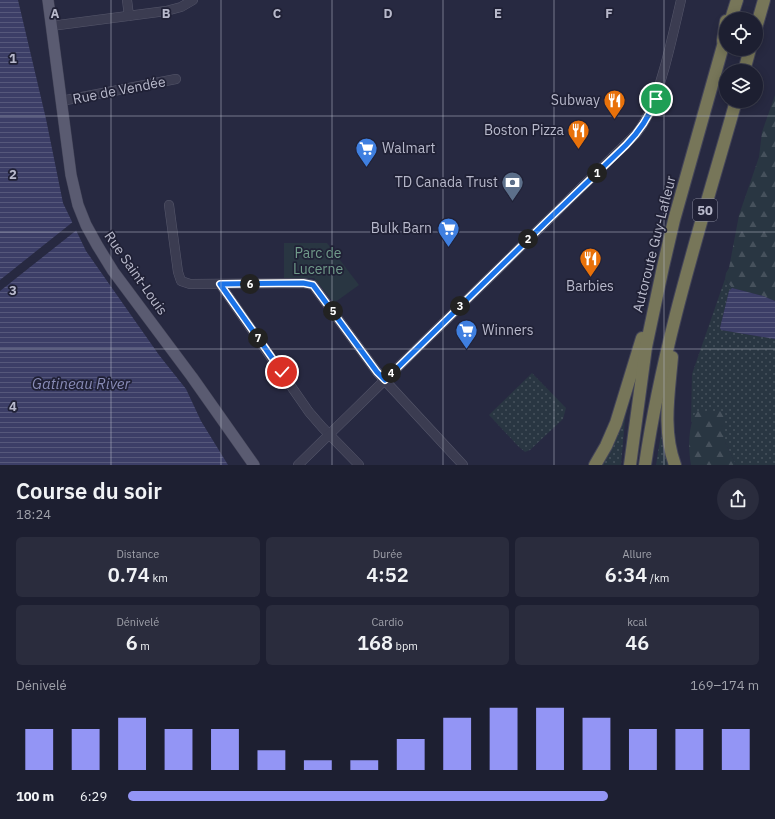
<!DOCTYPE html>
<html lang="fr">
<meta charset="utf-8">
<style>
:root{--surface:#1d1f31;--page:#2a2c3d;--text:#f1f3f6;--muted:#a0a2ab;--line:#3b3d4d;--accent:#9395f5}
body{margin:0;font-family:"IBM Plex Sans",sans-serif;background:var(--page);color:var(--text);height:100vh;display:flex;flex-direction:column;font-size:15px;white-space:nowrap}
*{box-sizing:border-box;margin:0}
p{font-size:13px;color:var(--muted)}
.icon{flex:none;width:22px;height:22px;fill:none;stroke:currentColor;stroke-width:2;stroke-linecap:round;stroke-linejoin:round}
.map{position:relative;height:465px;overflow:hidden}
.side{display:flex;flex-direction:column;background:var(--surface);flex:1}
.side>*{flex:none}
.controls{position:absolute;left:719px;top:12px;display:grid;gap:8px}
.controls a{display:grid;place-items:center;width:44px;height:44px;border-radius:50%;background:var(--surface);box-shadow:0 2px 10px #0003,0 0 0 1px var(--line);font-size:20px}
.pin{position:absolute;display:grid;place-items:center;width:34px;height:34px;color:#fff;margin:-17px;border:2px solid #fff;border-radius:50%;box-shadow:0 1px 4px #0007}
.km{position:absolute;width:20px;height:20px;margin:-10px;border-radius:50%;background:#222;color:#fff;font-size:11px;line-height:20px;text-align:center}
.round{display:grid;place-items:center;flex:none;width:42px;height:42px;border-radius:21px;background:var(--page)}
.head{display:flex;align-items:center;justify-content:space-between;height:68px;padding:0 16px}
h1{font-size:22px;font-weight:600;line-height:30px}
.figures{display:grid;grid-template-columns:repeat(3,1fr);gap:6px;height:68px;padding:4px 16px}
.figures div{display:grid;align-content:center;border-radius:6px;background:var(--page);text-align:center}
.figures b{font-size:20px;font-weight:600}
.figures small{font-size:11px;font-weight:400}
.figures p{font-size:11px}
.chart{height:112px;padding:8px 16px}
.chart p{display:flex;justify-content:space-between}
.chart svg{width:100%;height:72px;margin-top:4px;stroke:var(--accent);stroke-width:6}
ul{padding:0 16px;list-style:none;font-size:13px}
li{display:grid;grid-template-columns:64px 48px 1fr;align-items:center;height:30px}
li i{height:10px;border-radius:5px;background:var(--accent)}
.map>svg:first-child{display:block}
</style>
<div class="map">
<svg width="775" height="465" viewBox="0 0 775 465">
<defs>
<pattern id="grass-dots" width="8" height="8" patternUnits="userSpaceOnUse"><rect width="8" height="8" fill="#293642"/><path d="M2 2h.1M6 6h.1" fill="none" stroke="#46515c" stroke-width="1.8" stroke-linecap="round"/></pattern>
<pattern id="forest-firs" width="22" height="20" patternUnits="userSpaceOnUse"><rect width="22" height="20" fill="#293642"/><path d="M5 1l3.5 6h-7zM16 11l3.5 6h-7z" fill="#46515c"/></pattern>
<pattern id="water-rules" width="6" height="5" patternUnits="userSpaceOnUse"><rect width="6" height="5" fill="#3c3e67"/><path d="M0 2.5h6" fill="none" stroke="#56587b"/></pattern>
</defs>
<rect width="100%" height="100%" fill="#272941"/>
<!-- grass -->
<g fill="url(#grass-dots)">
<path d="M 725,279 L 732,288 L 729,291 L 720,328 L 721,330 L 775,339 L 775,465 L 736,465 L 725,442 L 725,415 L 691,422 L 692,374 Z"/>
<path d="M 532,373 L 566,408 L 563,419 L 530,450 L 525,452 L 518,446 L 489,415 Z"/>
<path d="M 626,408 L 621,465 L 600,465 Z"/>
<path d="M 663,422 L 671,465 L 656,465 Z"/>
</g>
<!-- forest -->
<g fill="url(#forest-firs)">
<path d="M 775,95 L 775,301 L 763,296 L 732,288 L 725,279 L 726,273 L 729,268 L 739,215 L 759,157 L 762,132 Z"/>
<path d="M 696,411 L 721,411 L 725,415 L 725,442 L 736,465 L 691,465 C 688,447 688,428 696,411 Z"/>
</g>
<!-- park -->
<path fill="#293642" d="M 284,243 L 327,243 L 359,285 L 334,303 L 314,278 L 284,278 Z"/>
<!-- water -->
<g fill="url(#water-rules)">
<path d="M 0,0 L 18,0 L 46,119 L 63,203 L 86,251 L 159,355 L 186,389 L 201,421 L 228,465 L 0,465 Z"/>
<path d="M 732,288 L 763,296 L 775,301 L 775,339 L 721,330 L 720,328 L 729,291 Z"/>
</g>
<!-- pier -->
<path fill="#272941" d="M 74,221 L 78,229 L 0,291 L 0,280 Z"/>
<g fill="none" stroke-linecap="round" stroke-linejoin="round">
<defs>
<g id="minor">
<path d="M 127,0 L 129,16"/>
<path d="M 51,26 L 166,11 L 181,7 L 193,0"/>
<path d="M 61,101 L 176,79"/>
<path d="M 169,205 L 178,272 L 181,281 L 190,284 L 303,283 L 313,285 L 377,372 L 463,465"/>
<path d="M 220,284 L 309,412 L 322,427 L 359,465"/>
<path d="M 298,465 L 636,134 C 652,114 658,90 665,66 C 671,44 676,22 681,0"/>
</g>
<path id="major" d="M 48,0 L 71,175 L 78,205 L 86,225 L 97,245 L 113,271 L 192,377 L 254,465"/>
<g id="highway">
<path d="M 731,19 L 737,0"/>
<path d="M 756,28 L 764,0"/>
<path d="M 723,41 L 726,21"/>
<path d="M 744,71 L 750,49"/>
<path d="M 672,357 C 669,393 662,430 675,465"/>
<path d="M 595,465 L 606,446 L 616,423 L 642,338"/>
<path d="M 630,465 L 646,347 L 663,267 L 674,220 L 726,35"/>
<path d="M 645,465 C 663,341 702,221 736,101"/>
</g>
</defs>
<!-- minor casing -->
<use href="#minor" stroke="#56576b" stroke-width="10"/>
<!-- major casing -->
<use href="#major" stroke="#424357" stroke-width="12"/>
<!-- highway casing -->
<use href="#highway" stroke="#434458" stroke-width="14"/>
<!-- minor -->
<use href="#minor" stroke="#3b3c51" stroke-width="9"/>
<!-- major -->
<use href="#major" stroke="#5a5b71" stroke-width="11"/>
<!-- highway -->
<use href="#highway" stroke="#777659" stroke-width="12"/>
</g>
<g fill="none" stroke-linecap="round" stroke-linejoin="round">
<defs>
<path id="route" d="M 282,372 L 220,284 L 303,283 L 313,285 L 377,372 L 385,380 L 546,222 L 626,145 C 640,131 649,117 656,99"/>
</defs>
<!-- route casing -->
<use href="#route" stroke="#fff" stroke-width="8"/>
<!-- route -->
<use href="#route" stroke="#1a73e8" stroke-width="5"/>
</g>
<!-- grid -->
<path fill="none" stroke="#b8b9cb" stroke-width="1" stroke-opacity="0.55" d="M 111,0 L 111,465M 221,0 L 221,465M 332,0 L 332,465M 443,0 L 443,465M 554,0 L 554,465M 664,0 L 664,465M 0,116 L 775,116M 0,232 L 775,232M 0,349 L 775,349"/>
<!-- icons -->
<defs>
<symbol id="restaurant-pin" viewBox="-11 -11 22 30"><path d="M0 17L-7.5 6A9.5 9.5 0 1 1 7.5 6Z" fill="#e8710a" stroke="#202136"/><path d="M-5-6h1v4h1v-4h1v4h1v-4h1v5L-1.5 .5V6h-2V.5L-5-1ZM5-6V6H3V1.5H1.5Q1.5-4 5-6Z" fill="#fff"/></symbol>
<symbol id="supermarket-pin" viewBox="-11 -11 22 30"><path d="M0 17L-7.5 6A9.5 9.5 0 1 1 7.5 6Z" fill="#3f7fe0" stroke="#202136"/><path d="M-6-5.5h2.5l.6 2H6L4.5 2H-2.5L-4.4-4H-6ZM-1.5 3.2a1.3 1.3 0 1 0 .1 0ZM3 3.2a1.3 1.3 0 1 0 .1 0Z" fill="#fff"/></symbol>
<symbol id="bank-pin" viewBox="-11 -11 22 30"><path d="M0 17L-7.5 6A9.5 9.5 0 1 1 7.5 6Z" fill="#5c6f8a" stroke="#202136"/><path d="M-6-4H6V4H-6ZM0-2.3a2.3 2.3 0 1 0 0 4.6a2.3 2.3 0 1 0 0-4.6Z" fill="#fff"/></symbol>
</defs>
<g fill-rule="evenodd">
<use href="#restaurant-pin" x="602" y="88" width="25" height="34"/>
<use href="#restaurant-pin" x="566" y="118" width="25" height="34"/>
<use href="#supermarket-pin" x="354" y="136" width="25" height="34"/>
<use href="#bank-pin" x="500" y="170" width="25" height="34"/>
<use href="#supermarket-pin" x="436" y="216" width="25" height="34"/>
<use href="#restaurant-pin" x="578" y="246" width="25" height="34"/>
<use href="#supermarket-pin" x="454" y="318" width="25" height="34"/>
</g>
<g text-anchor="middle" stroke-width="3.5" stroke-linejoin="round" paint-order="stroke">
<!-- shield labels -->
<rect fill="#202136" stroke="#8a8b9e" stroke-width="1" x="693" y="199" width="24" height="22" rx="3"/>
<g font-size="13" font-weight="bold" fill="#b8b9cb">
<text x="705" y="215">50</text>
</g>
<!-- street labels -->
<g font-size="14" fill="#b8b9cb" stroke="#202136">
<text transform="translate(119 90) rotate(-11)" y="5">Rue de Vendée</text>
<text transform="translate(654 244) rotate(-76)" y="5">Autoroute Guy-Lafleur</text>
<text transform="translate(136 273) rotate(55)" y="5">Rue Saint-Louis</text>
</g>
<!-- poi labels -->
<g font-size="14" fill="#b8b9cb" stroke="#202136" text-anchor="end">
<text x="600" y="105">Subway</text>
<text x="564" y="135">Boston Pizza</text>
<text x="382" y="153" text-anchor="start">Walmart</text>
<text x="498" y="187">TD Canada Trust</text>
<text x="432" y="233">Bulk Barn</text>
<text x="590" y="291" text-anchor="middle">Barbies</text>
<text x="482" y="335" text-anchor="start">Winners</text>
</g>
<!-- park labels -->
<g font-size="14" fill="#709b8a" stroke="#202136">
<text x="318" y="258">Parc de<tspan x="318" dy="16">Lucerne</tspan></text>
</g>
<!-- water labels -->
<g font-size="15" font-style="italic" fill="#888bb6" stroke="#202136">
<text x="81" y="389">Gatineau River</text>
</g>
</g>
<g font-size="13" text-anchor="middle" font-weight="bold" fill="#b8b9cb" stroke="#202136" stroke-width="3.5" stroke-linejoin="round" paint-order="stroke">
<text x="55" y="18">A</text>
<text x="166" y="18">B</text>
<text x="277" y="18">C</text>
<text x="388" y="18">D</text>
<text x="498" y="18">E</text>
<text x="609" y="18">F</text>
<text x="13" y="63">1</text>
<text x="13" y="179">2</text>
<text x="13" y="295">3</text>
<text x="13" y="411">4</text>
</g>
</svg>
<div class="controls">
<a><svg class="icon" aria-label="locate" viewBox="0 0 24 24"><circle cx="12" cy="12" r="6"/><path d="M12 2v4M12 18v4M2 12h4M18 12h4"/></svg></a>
<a><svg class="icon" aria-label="layers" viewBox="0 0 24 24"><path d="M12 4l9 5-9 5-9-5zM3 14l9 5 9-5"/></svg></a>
</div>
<div class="pin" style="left:656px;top:99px;background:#1e9e55"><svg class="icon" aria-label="arrive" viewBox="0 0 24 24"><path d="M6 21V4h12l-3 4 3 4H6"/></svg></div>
<div class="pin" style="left:282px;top:372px;background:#d93025"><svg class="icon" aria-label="check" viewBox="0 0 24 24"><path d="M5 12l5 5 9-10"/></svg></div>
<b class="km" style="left:597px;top:173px">1</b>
<b class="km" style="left:528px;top:239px">2</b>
<b class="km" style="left:460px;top:306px">3</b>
<b class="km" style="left:391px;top:373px">4</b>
<b class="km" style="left:333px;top:311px">5</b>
<b class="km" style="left:250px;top:284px">6</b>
<b class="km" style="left:258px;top:338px">7</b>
</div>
<section class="side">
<div class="head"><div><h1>Course du soir</h1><p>18:24</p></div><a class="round"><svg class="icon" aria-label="share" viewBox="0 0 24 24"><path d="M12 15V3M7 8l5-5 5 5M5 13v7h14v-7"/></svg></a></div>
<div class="figures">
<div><p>Distance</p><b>0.74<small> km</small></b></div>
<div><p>Durée</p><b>4:52</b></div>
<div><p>Allure</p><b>6:34<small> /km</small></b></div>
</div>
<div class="figures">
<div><p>Dénivelé</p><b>6<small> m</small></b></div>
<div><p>Cardio</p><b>168<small> bpm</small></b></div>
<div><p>kcal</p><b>46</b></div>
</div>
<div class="chart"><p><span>Dénivelé</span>169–174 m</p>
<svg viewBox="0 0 160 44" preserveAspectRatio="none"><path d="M5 44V19M15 44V19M25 44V12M35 44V19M45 44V19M55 44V32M65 44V38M75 44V38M85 44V25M95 44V12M105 44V6M115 44V6M125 44V12M135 44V19M145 44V19M155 44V19"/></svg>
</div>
<ul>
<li><b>100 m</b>6:29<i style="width:76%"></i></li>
</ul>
</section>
